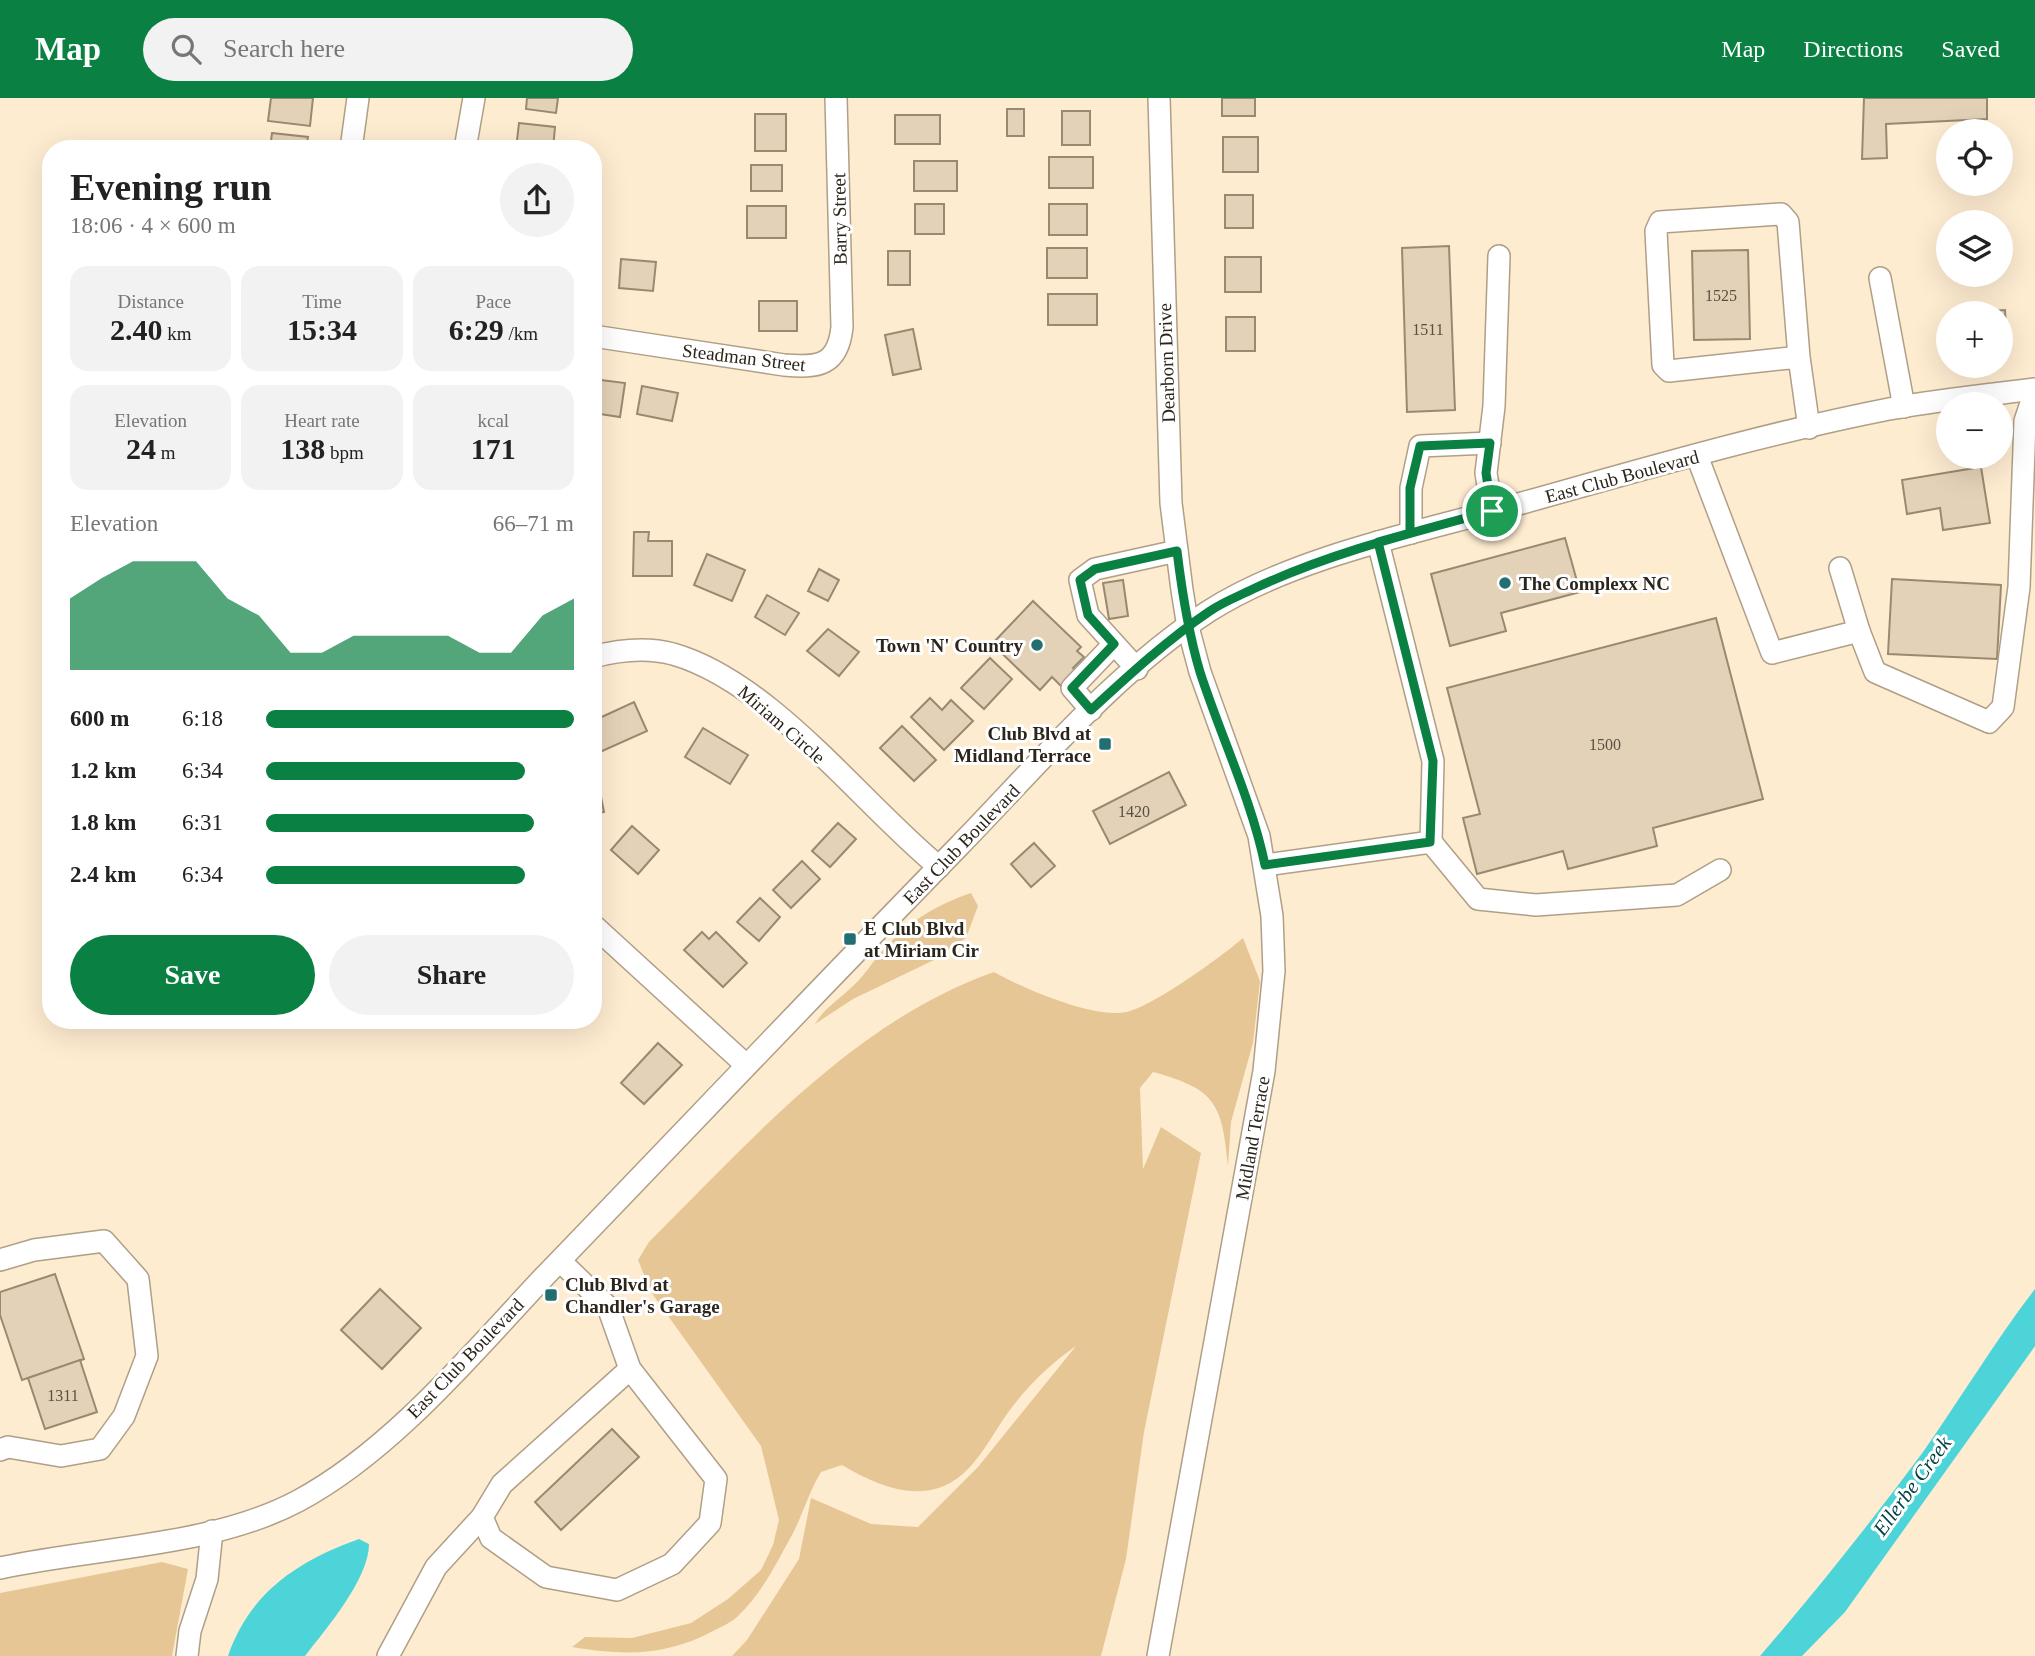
<!DOCTYPE html>
<meta charset="utf-8">
<style>
:root{--surface:#fff;--page:#f2f2f2;--text:#222;--muted:#767676;--accent:#0b8043}
body{margin:0;font-family:Georgia,serif;background:var(--page);color:var(--text);height:100vh;display:flex;flex-direction:column;font-size:26px;white-space:nowrap}
*{box-sizing:border-box;margin:0}
p{font-size:23px;color:var(--muted)}
.icon{flex:none;width:38px;height:38px;fill:none;stroke:currentColor;stroke-width:2;stroke-linecap:round;stroke-linejoin:round}
.map{position:relative;flex:1;overflow:hidden}
.panel{position:absolute;left:42px;top:42px;width:560px;height:889px;display:flex;flex-direction:column;background:var(--surface);border-radius:28px;box-shadow:0 7px 28px #0002}
.panel>*{flex:none}
.buttons{position:absolute;left:1936px;top:21px;display:grid;gap:14px}
.buttons a{display:grid;place-items:center;width:77px;height:77px;border-radius:50%;background:var(--surface);box-shadow:0 7px 28px #0002;font-size:35px}
.pin{position:absolute;display:grid;place-items:center;width:60px;height:60px;color:#fff;margin:-30px;border:4px solid #fff;border-radius:50%;box-shadow:0 2px 7px #0007}
.round{display:grid;place-items:center;flex:none;width:74px;height:74px;border-radius:37px;background:var(--page)}
.summary{display:flex;align-items:center;justify-content:space-between;height:119px;padding:0 28px}
h1{font-size:38px;font-weight:800;line-height:52px}
.metrics{display:grid;grid-template-columns:repeat(3,1fr);gap:10px;height:119px;padding:7px 28px}
.metrics div{display:grid;align-content:center;border-radius:18px;background:var(--page);text-align:center}
.metrics b{font-size:30px;font-weight:800}
.metrics small{font-size:19px;font-weight:400}
.metrics p{font-size:19px}
.chart{height:196px;padding:14px 28px}
.chart p{display:flex;justify-content:space-between}
.chart svg{width:100%;height:126px;margin-top:7px;fill:var(--accent);opacity:.7}
.cta{display:flex;gap:14px;margin-top:auto;padding:14px 28px}
.cta a{flex:1;height:80px;border-radius:42px;background:var(--accent);color:#fff;font-size:28px;font-weight:800;line-height:80px;text-align:center}
.cta a+a{background:var(--page);color:var(--text)}
ul{padding:0 28px;list-style:none;font-size:23px}
li{display:grid;grid-template-columns:112px 84px 1fr;align-items:center;height:52px}
li i{height:18px;border-radius:9px;background:var(--accent)}
header{display:flex;align-items:center;gap:42px;box-sizing:border-box;height:98px;padding:0 35px;background:var(--accent);color:#fff}
header strong{font-size:33px}
nav{display:flex;gap:38px;margin-inline-start:auto;font-size:24px}
.search{width:490px;height:63px;background:var(--page);display:flex;align-items:center;gap:18px;box-sizing:border-box;padding:0 24px;border-radius:38px;color:var(--muted);font-size:26px}
.map>svg:first-child{display:block}
</style>
<header>
<strong>Map</strong>
<div class="search"><svg class="icon" aria-label="search" viewBox="0 0 24 24"><circle cx="10" cy="10" r="6"/><path d="M15 15l6 6"/></svg>Search here</div>
<nav><a>Map</a><a>Directions</a><a>Saved</a></nav>
</header>
<div class="map">
<svg width="2035" height="1558" viewBox="0 0 2035 1558">
<rect width="100%" height="100%" fill="#feecd1"/>
<!-- green -->
<g fill="#e7c696">
<path d="M 971,795 L 978,808 L 966,840 L 934,862 L 853,901 L 815,926 C 825,909 839,902 853,888 C 864,878 872,865 881,854 C 907,825 935,807 971,795 Z"/>
<path d="M 1243,840 L 1260,883 L 1253,945 L 1231,1024 L 1228,1068 C 1222,1006 1216,991 1153,974 L 1140,990 L 1143,1071 L 1161,1029 L 1201,1055 L 1144,1334 L 1126,1461 L 1101,1558 L 732,1558 L 747,1542 L 799,1461 L 811,1400 L 871,1426 L 918,1429 L 978,1369 L 1076,1248 C 1050,1266 1026,1289 1007,1316 C 995,1333 984,1354 970,1369 C 932,1410 884,1392 842,1367 L 821,1374 C 809,1394 803,1416 792,1437 C 777,1464 761,1497 738,1518 C 732,1524 723,1528 715,1532 C 667,1558 626,1558 572,1549 L 585,1539 L 632,1540 L 691,1525 L 728,1501 L 761,1472 L 773,1447 L 779,1422 L 761,1348 L 651,1194 L 638,1162 L 649,1144 C 751,1042 855,923 994,874 C 1022,890 1094,921 1126,914 C 1152,909 1221,859 1243,840 Z"/>
<path d="M 162,1464 L 188,1471 L 172,1558 L 0,1558 L 0,1495 Z"/>
</g>
<!-- water -->
<g fill="#4cd4d9">
<path d="M 2035,1191 L 2035,1248 L 1845,1514 L 1802,1558 L 1760,1558 C 1817,1492 1871,1424 1923,1354 C 1961,1300 1995,1243 2035,1191 Z"/>
<path d="M 359,1441 L 369,1446 C 369,1481 326,1531 305,1558 L 228,1558 C 250,1494 298,1463 359,1441 Z"/>
</g>
<!-- building -->
<g fill="#e4d2b8" stroke="#998971" stroke-width="2">
<path d="M 271,0 L 313,0 L 310,28 L 268,23 Z"/>
<path d="M 527,0 L 558,0 L 556,15 L 526,11 Z"/>
<rect x="1222" y="0" width="33" height="18"/>
<path d="M 1864,0 L 1987,0 L 1987,21 L 1886,26 L 1887,60 L 1862,61 Z"/>
<rect x="1007" y="11" width="17" height="27"/>
<rect x="1062" y="13" width="28" height="34"/>
<rect x="755" y="16" width="31" height="37"/>
<rect x="895" y="17" width="45" height="29"/>
<path d="M 519,25 L 555,29 L 553,51 L 516,51 Z"/>
<path d="M 272,35 L 308,39 L 306,51 L 270,51 Z"/>
<rect x="1223" y="39" width="35" height="35"/>
<rect x="1049" y="59" width="44" height="31"/>
<rect x="914" y="63" width="43" height="30"/>
<rect x="751" y="67" width="31" height="26"/>
<rect x="1225" y="97" width="28" height="33"/>
<rect x="915" y="106" width="29" height="30"/>
<rect x="1049" y="106" width="38" height="31"/>
<rect x="747" y="108" width="39" height="32"/>
<path d="M 1449,148 L 1455,312 L 1407,314 L 1402,150 Z"/>
<rect x="1047" y="150" width="40" height="30"/>
<path d="M 1748,152 L 1750,241 L 1694,242 L 1692,153 Z"/>
<rect x="888" y="153" width="22" height="34"/>
<rect x="1225" y="159" width="36" height="35"/>
<path d="M 621,161 L 656,164 L 653,193 L 619,190 Z"/>
<rect x="1048" y="196" width="49" height="31"/>
<rect x="759" y="203" width="38" height="30"/>
<path d="M 1989,207 L 1990,213 L 2005,212 L 2006,232 L 2000,232 L 2000,215 L 1965,215 L 1980,213 L 1979,208 Z"/>
<rect x="1226" y="219" width="29" height="34"/>
<path d="M 913,231 L 921,271 L 893,277 L 885,237 Z"/>
<path d="M 593,281 L 625,285 L 620,319 L 593,315 Z"/>
<path d="M 642,288 L 678,295 L 672,323 L 637,316 Z"/>
<path d="M 1981,369 L 1990,425 L 1943,432 L 1940,410 L 1907,416 L 1902,382 Z"/>
<path d="M 634,434 L 649,434 L 648,443 L 672,443 L 672,478 L 633,478 Z"/>
<path d="M 1565,440 L 1580,494 L 1501,515 L 1506,533 L 1450,548 L 1431,476 Z"/>
<path d="M 707,456 L 745,472 L 732,503 L 694,487 Z"/>
<path d="M 819,471 L 839,482 L 828,503 L 808,493 Z"/>
<path d="M 1892,481 L 2001,487 L 1997,561 L 1888,556 Z"/>
<path d="M 1123,482 L 1128,518 L 1109,521 L 1103,485 Z"/>
<path d="M 767,497 L 799,515 L 785,537 L 755,519 Z"/>
<path d="M 1033,503 L 1081,549 L 1077,553 L 1084,559 L 1073,570 L 1076,573 L 1062,589 L 1052,579 L 1040,592 L 992,546 Z"/>
<path d="M 1716,520 L 1763,701 L 1653,730 L 1657,748 L 1568,771 L 1563,753 L 1477,776 L 1463,720 L 1480,716 L 1447,590 Z"/>
<path d="M 828,531 L 859,554 L 839,578 L 807,553 Z"/>
<path d="M 990,560 L 1012,581 L 984,611 L 961,590 Z"/>
<path d="M 930,600 L 942,612 L 951,602 L 973,623 L 944,652 L 911,619 Z"/>
<path d="M 634,604 L 647,633 L 600,654 L 593,639 L 593,623 Z"/>
<path d="M 902,628 L 936,662 L 914,683 L 880,650 Z"/>
<path d="M 703,630 L 748,657 L 730,686 L 685,659 Z"/>
<path d="M 593,674 L 596,674 L 604,714 L 593,716 Z"/>
<path d="M 1169,674 L 1186,707 L 1110,746 L 1093,713 Z"/>
<path d="M 838,725 L 856,741 L 830,769 L 812,753 Z"/>
<path d="M 632,728 L 659,752 L 638,776 L 611,752 Z"/>
<path d="M 1034,745 L 1055,768 L 1031,789 L 1011,766 Z"/>
<path d="M 802,763 L 820,781 L 791,810 L 773,792 Z"/>
<path d="M 760,800 L 780,819 L 759,843 L 737,824 Z"/>
<path d="M 702,834 L 709,841 L 716,834 L 747,865 L 723,889 L 684,852 Z"/>
<path d="M 658,945 L 682,967 L 644,1006 L 621,985 Z"/>
<path d="M 55,1176 L 84,1261 L 22,1282 L 0,1217 L 0,1194 Z"/>
<path d="M 380,1191 L 421,1230 L 382,1271 L 341,1232 Z"/>
<path d="M 80,1262 L 97,1314 L 45,1331 L 28,1280 Z"/>
<path d="M 612,1331 L 639,1359 L 561,1432 L 535,1404 Z"/>
</g>
<g fill="none" stroke-linecap="round" stroke-linejoin="round">
<defs>
<g id="minor">
<path d="M 351,51 L 358,0"/>
<path d="M 465,51 L 474,0"/>
<path d="M 1880,180 L 1904,309"/>
<path d="M 593,238 L 784,267 C 818,270 838,268 842,229 L 836,0"/>
<path d="M 1799,259 L 1669,273 L 1663,267 L 1656,133 L 1660,124 L 1781,116 L 1788,124 L 1799,259 L 1809,330"/>
<path d="M 1697,358 L 1772,555 L 1859,533 L 1840,470"/>
<path d="M 1492,413 L 1486,375 L 1494,308 L 1499,158"/>
<path d="M 1411,435 L 1411,390 L 1420,348 L 1490,345"/>
<path d="M 1378,444 L 1433,663 L 1431,744"/>
<path d="M 1859,533 L 1875,574 L 1989,624 L 2003,609 L 2019,489 L 2025,323 L 2035,293"/>
<path d="M 593,559 C 619,552 646,549 673,556 C 771,584 860,704 939,769"/>
<path d="M 1137,571 L 1088,517 L 1080,482 L 1095,471 L 1177,453"/>
<path d="M 1091,612 L 1072,590 L 1114,546"/>
<path d="M 1265,767 L 1431,744 L 1478,801 L 1536,807 L 1677,797 L 1720,772"/>
<path d="M 593,827 L 746,967"/>
<path d="M 0,1162 L 34,1152 L 104,1143 L 138,1181 L 147,1258 L 124,1318 L 100,1351 L 61,1358 L 8,1349 L 0,1352"/>
<path d="M 560,1163 L 608,1209 L 630,1271 L 502,1386 L 482,1419 L 491,1440 L 546,1479 L 617,1492 L 672,1466 L 710,1425 L 716,1381 L 630,1271"/>
<path d="M 0,1470 C 96,1449 211,1449 298,1403 C 390,1354 471,1257 542,1181 C 681,1037 819,891 959,748 C 1037,668 1114,575 1209,513 C 1289,462 1405,437 1497,412 C 1627,376 1757,337 1889,311 C 1937,302 1987,297 2035,291"/>
<path d="M 187,1558 L 190,1533 L 207,1481 L 212,1433"/>
<path d="M 388,1558 L 436,1469 L 482,1419"/>
<path d="M 1158,1558 L 1264,973 L 1274,873 L 1272,818 L 1259,738 L 1200,574 L 1188,529 L 1182,492 L 1171,405 L 1159,0"/>
</g>
</defs>
<!-- minor casing -->
<use href="#minor" stroke="#b09f86" stroke-width="24"/>
<!-- minor -->
<use href="#minor" stroke="#fff" stroke-width="21"/>
</g>
<g fill="none" stroke-linecap="round" stroke-linejoin="round">
<defs>
<path id="route" d="M 1492,413 C 1411,435 1330,455 1253,491 C 1239,498 1223,504 1210,513 C 1167,542 1129,577 1091,612 L 1072,590 L 1114,546 L 1088,517 L 1080,482 L 1095,471 L 1177,453 C 1182,494 1188,534 1200,574 C 1221,639 1251,700 1265,767 L 1430,744 L 1433,663 L 1378,444 L 1410,435 L 1410,390 L 1420,348 L 1490,345 L 1486,375 L 1492,413"/>
</defs>
<!-- route casing -->
<use href="#route" stroke="#fff" stroke-width="14"/>
<!-- route -->
<use href="#route" stroke="#0b8043" stroke-width="9"/>
</g>
<!-- markers -->
<g fill="#226e71" stroke="#fff" stroke-width="2.5">
<circle cx="1505" cy="485" r="7"/>
<circle cx="1037" cy="547" r="7"/>
<rect x="1098" y="639" width="14" height="14" rx="3.5"/>
<rect x="843" y="834" width="14" height="14" rx="3.5"/>
<rect x="544" y="1190" width="14" height="14" rx="3.5"/>
</g>
<g text-anchor="middle" stroke-width="6" stroke-linejoin="round" paint-order="stroke">
<!-- number labels -->
<g font-size="16" fill="#595042">
<text x="1721" y="203">1525</text>
<text x="1428" y="237">1511</text>
<text x="1605" y="652">1500</text>
<text x="1134" y="719">1420</text>
<text x="63" y="1303">1311</text>
</g>
<!-- street labels -->
<g font-size="19" fill="#2b251b" stroke="#fff">
<text transform="translate(839 121) rotate(-91)" y="7">Barry Street</text>
<text transform="translate(744 259) rotate(7)" y="7">Steadman Street</text>
<text transform="translate(1166 265) rotate(-92)" y="7">Dearborn Drive</text>
<text transform="translate(1622 378) rotate(-15)" y="7">East Club Boulevard</text>
<text transform="translate(782 626) rotate(41)" y="7">Miriam Circle</text>
<text transform="translate(961 746) rotate(-46)" y="7">East Club Boulevard</text>
<text transform="translate(1252 1040) rotate(-80)" y="7">Midland Terrace</text>
<text transform="translate(465 1260) rotate(-46)" y="7">East Club Boulevard</text>
</g>
<!-- poi labels -->
<g font-size="19" font-weight="bold" fill="#2b251b" stroke="#fff" text-anchor="start">
<text x="1519" y="492">The Complexx NC</text>
<text x="1023" y="554" text-anchor="end">Town 'N' Country</text>
<text x="1091" y="642" text-anchor="end">Club Blvd at<tspan x="1091" dy="22">Midland Terrace</tspan></text>
<text x="864" y="837">E Club Blvd<tspan x="864" dy="22">at Miriam Cir</tspan></text>
<text x="565" y="1193">Club Blvd at<tspan x="565" dy="22">Chandler's Garage</tspan></text>
</g>
<!-- water labels -->
<g font-size="21" font-style="italic" fill="#004244" stroke="#fff">
<text transform="translate(1912 1388) rotate(-54)" y="7">Ellerbe Creek</text>
</g>
</g>
</svg>
<div class="buttons">
<a><svg class="icon" aria-label="locate" viewBox="0 0 24 24"><circle cx="12" cy="12" r="6"/><path d="M12 2v4M12 18v4M2 12h4M18 12h4"/></svg></a>
<a><svg class="icon" aria-label="layers" viewBox="0 0 24 24"><path d="M12 4l9 5-9 5-9-5zM3 14l9 5 9-5"/></svg></a>
<a>+</a>
<a>−</a>
</div>
<div class="pin" style="left:1492px;top:413px;background:#1e9e55"><svg class="icon" aria-label="arrive" viewBox="0 0 24 24"><path d="M6 21V4h12l-3 4 3 4H6"/></svg></div>
<section class="panel">
<div class="summary"><div><h1>Evening run</h1><p>18:06 · 4 × 600 m</p></div><a class="round"><svg class="icon" aria-label="share" viewBox="0 0 24 24"><path d="M12 15V3M7 8l5-5 5 5M5 13v7h14v-7"/></svg></a></div>
<div class="metrics">
<div><p>Distance</p><b>2.40<small> km</small></b></div>
<div><p>Time</p><b>15:34</b></div>
<div><p>Pace</p><b>6:29<small> /km</small></b></div>
</div>
<div class="metrics">
<div><p>Elevation</p><b>24<small> m</small></b></div>
<div><p>Heart rate</p><b>138<small> bpm</small></b></div>
<div><p>kcal</p><b>171</b></div>
</div>
<div class="chart"><p><span>Elevation</span>66–71 m</p>
<svg viewBox="0 0 160 44" preserveAspectRatio="none"><path d="M0 44V19L10 12L20 6L30 6L40 6L50 19L60 25L70 38L80 38L90 32L100 32L110 32L120 32L130 38L140 38L150 25L160 19V44z"/></svg>
</div>
<ul>
<li><b>600 m</b>6:18<i style="width:100%"></i></li>
<li><b>1.2 km</b>6:34<i style="width:84%"></i></li>
<li><b>1.8 km</b>6:31<i style="width:87%"></i></li>
<li><b>2.4 km</b>6:34<i style="width:84%"></i></li>
</ul>
<div class="cta"><a>Save</a><a>Share</a></div>
</section>
</div>
